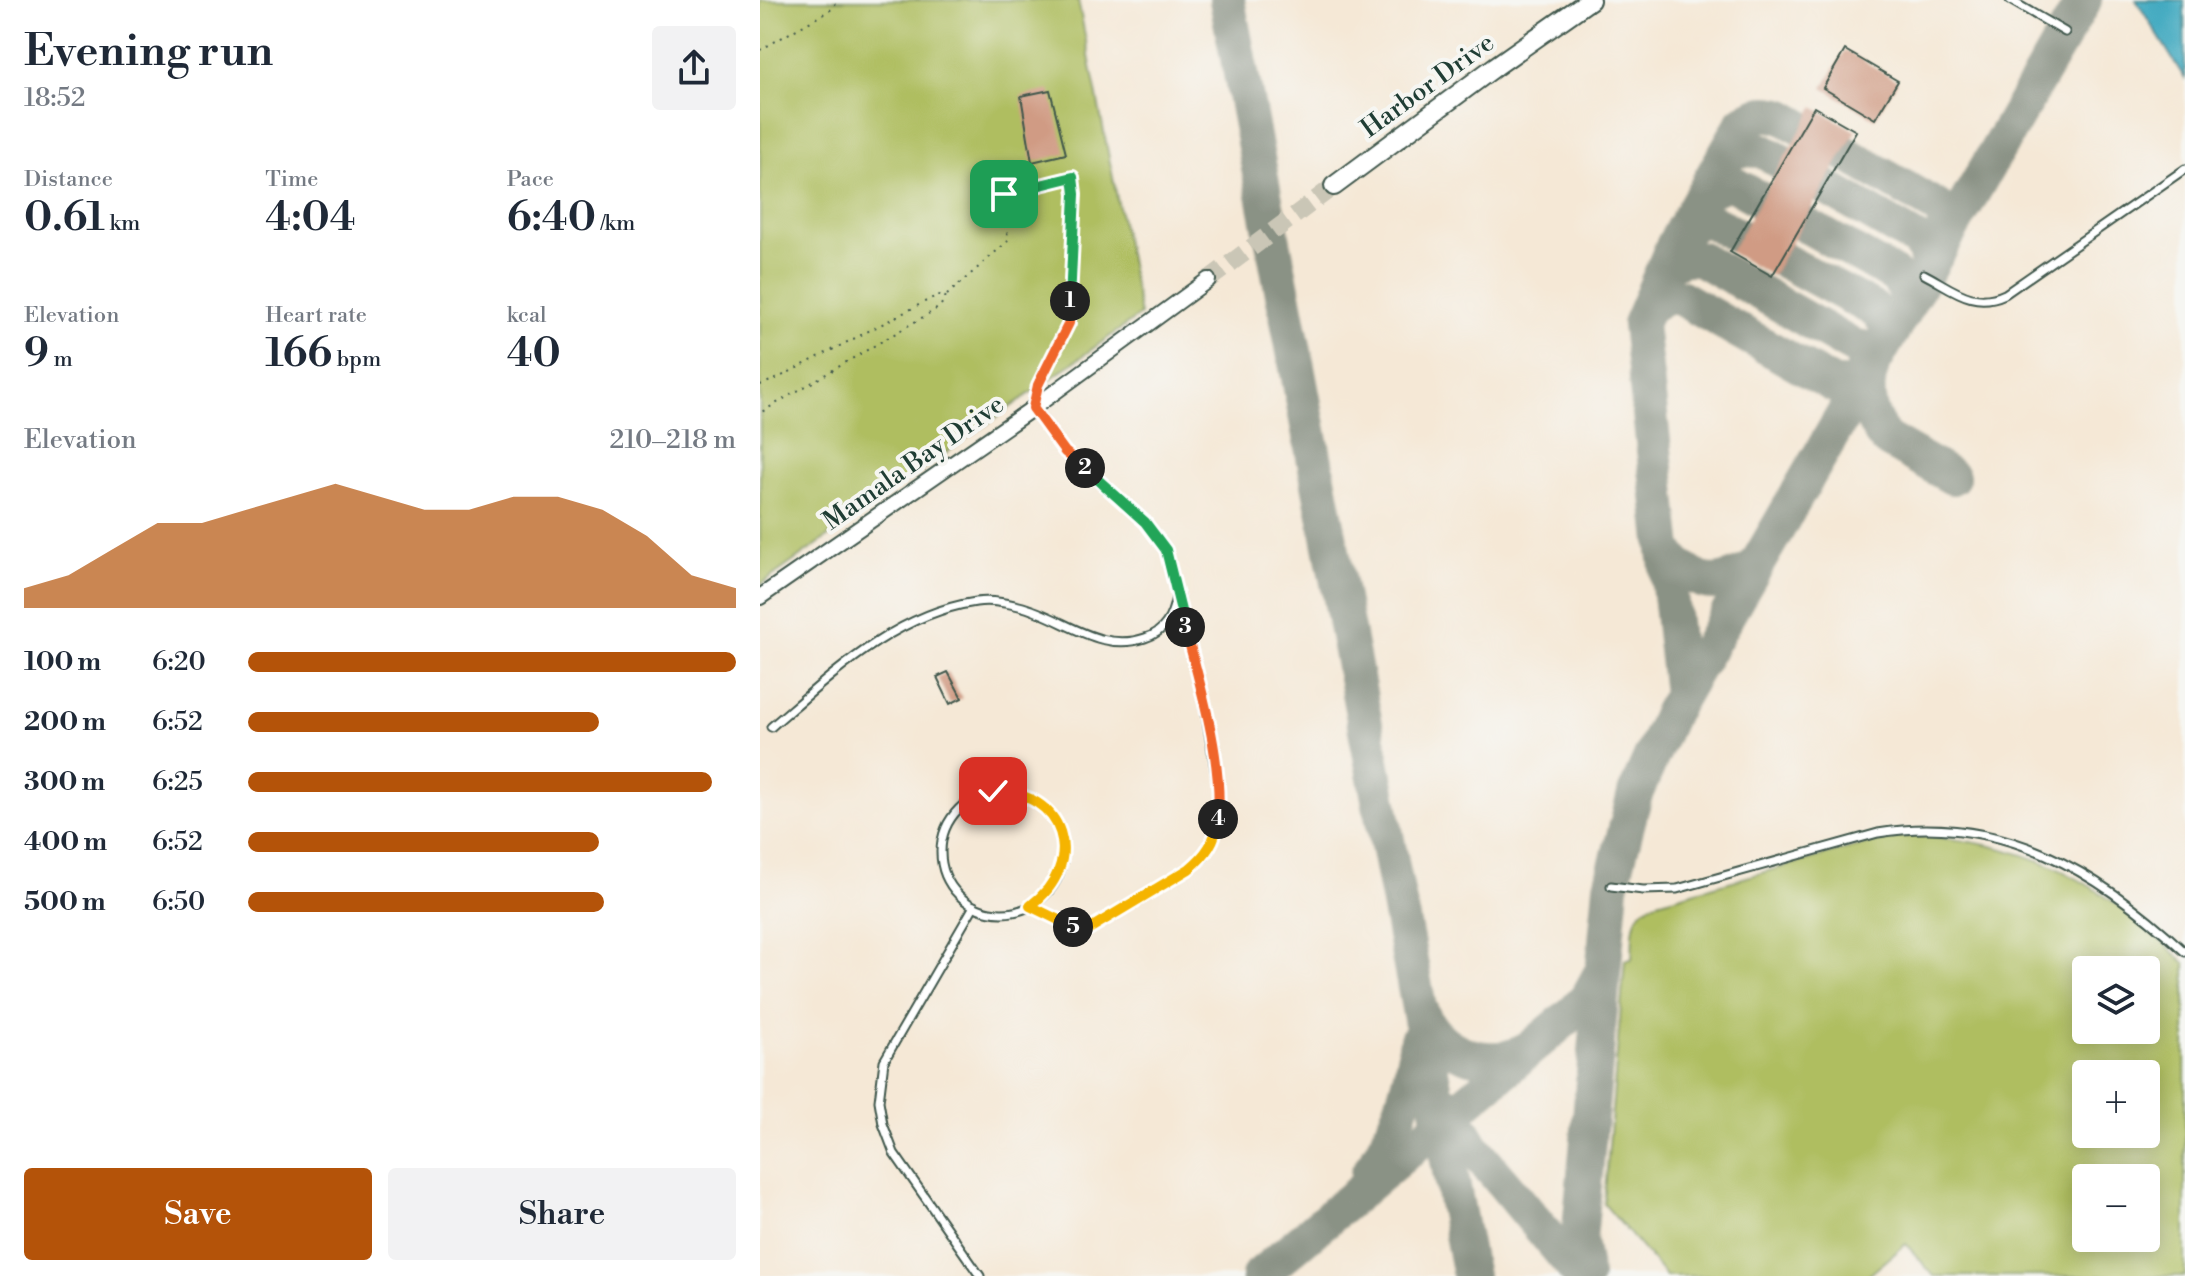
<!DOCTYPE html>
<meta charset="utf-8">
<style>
:root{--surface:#fff;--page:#f2f2f3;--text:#1f2937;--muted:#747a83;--accent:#b45309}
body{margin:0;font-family:"Libre Bodoni",serif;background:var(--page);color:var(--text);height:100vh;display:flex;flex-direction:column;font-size:30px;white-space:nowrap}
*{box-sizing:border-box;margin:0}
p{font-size:26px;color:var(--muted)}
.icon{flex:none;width:44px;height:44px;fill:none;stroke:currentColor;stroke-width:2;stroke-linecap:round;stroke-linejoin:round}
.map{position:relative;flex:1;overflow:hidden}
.sheet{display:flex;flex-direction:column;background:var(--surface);width:760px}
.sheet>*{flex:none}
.tools{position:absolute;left:1312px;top:956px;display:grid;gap:16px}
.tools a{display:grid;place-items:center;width:88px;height:88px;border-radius:8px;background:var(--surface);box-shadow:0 4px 20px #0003;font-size:40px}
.pin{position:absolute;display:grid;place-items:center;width:68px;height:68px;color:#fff;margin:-34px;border-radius:16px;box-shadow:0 4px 12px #0006}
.km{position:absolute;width:40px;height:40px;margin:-20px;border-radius:50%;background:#222;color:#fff;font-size:22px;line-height:40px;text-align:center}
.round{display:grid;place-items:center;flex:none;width:84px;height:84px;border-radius:8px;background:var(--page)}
.summary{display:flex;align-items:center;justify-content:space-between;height:136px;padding:0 24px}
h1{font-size:44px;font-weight:600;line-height:60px}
.metrics{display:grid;grid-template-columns:repeat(3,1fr);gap:12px;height:136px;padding:8px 24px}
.metrics div{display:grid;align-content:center}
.metrics b{font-size:40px;font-weight:600}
.metrics small{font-size:22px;font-weight:400}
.metrics p{font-size:22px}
.chart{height:224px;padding:16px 24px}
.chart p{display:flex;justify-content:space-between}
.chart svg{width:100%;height:144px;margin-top:8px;fill:var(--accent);opacity:.7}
.cta{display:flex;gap:16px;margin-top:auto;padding:16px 24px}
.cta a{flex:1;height:92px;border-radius:8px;background:var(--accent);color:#fff;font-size:32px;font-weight:600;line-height:92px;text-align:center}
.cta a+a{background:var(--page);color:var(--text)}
ul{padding:0 24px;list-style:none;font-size:26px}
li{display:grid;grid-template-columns:128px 96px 1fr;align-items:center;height:60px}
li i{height:20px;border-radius:10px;background:var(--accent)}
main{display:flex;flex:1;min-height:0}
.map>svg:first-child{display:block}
</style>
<main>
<section class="sheet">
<div class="summary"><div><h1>Evening run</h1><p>18:52</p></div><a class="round"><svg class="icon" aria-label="share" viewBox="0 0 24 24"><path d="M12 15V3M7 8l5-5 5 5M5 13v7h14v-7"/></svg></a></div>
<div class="metrics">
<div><p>Distance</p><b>0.61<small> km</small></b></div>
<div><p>Time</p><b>4:04</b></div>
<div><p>Pace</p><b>6:40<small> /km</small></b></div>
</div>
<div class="metrics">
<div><p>Elevation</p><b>9<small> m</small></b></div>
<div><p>Heart rate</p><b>166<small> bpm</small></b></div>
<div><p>kcal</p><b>40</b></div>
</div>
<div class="chart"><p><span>Elevation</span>210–218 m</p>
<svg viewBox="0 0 160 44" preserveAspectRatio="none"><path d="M0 44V38L10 34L20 26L30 18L40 18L50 14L60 10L70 6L80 10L90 14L100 14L110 10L120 10L130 14L140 22L150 34L160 38V44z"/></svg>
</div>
<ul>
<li><b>100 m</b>6:20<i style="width:100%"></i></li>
<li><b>200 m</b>6:52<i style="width:72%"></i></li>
<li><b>300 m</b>6:25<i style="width:95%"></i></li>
<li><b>400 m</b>6:52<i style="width:72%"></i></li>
<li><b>500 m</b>6:50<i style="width:73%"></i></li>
</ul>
<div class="cta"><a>Save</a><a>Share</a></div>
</section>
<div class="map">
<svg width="1425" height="1276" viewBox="0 0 1425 1276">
<rect width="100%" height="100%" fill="#f6f6f2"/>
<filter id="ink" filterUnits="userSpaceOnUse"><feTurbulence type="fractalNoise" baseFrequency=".0125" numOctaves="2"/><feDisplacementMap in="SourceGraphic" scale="16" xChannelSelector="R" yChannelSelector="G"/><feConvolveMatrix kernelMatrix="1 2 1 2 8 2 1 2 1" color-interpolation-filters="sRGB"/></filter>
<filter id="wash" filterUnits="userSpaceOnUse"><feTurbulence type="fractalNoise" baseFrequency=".006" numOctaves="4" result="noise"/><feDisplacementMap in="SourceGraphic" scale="32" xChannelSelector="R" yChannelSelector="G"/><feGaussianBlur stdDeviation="1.8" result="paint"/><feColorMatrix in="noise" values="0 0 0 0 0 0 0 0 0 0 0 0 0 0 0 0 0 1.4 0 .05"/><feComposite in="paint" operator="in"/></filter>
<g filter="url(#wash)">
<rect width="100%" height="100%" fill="#f5e8d6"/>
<!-- green -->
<g fill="#afbe61" stroke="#677e4a" stroke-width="2" fill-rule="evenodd">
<path d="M 0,0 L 318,0 L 380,315 L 0,585 Z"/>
<path d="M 1158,836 C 1274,842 1344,884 1425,963 L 1425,1276 L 1174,1276 L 1146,1244 L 1108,1276 L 906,1276 L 844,1204 L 865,960 L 872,959 C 874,934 868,914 894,903 L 1090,848 L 1138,837 ZM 1326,970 L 1386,970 L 1386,1030 L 1326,1030 ZM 1326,1074 L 1386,1074 L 1386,1134 L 1326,1134 ZM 1326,1178 L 1386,1178 L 1386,1238 L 1326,1238 Z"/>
</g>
<!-- water -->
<path fill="#40a9c0" stroke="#30737a" stroke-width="2" d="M 1376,0 L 1424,0 L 1425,79 Z"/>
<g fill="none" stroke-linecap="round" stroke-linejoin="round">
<!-- taxiway -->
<g stroke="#8a9285" stroke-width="36">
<path d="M 467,0 L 710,1276"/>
<path d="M 964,157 L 980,149 L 1001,150 L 1157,240 L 1165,251 L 1169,267"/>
<path d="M 944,192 L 966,183 L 973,184 L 1136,276 L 1145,289 L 1148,303"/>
<path d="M 922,230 L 945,218 L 1117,311 L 1126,322 L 1128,336"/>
<path d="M 904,268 C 917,260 925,255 941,259 L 1094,347 L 1111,349 L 1124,343"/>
<path d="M 888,306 L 905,297 L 919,297 L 1074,385 L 1089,385 L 1105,376 L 1104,363"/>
<path d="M 1111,368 C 1103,393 1109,420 1126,439 L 1192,477"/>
<path d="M 905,551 C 937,587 953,590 994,568"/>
<path d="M 921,694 L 880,324 L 914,244 L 983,123 C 997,113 1007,112 1023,117 L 1177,207 L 1186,217 L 1188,233 L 1174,241"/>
<path d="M 661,1012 C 678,1054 729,1071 768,1050"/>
<path d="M 687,1104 L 712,1146 L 821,1276"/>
<path d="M 608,1174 C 635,1134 651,1088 657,1040"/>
<path d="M 499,1276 L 814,1012 L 828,997 L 840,975"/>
<path d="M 825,1276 L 819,1240 L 851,886 L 875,794 L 911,712 L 1324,0"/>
</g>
</g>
<g id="blocks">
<!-- building -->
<g fill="#d09b84">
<path d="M 1085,50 L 1138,81 L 1115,119 L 1063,88 Z"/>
<path d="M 290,90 L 306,154 L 272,162 L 261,96 Z"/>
<path d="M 1054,107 L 1096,131 L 1012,276 L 970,252 Z"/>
<path d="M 188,672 L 202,698 L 190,704 L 177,677 Z"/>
</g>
</g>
</g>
<g filter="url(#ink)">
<use href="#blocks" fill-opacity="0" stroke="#3f574c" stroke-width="2"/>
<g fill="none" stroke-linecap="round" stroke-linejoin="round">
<!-- tertiary-tunnel -->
<path stroke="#cac6b6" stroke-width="18" stroke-dasharray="18 9" stroke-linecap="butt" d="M 448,280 L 574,186"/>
<defs>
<g id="service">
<path d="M 1250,0 L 1305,32"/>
<path d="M 244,194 L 313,177 L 315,194 L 309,323 L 278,385 L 273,408 L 305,452 L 385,522 L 406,550 L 442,691 L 458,787 L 457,826 L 452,843 L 443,858 L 429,869 L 324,932 L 270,906"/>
<path d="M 1164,274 C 1193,289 1213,309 1245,294 L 1425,169"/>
<path d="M 11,727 C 72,675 134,614 216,602 C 228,600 247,603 259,606 C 302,616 338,654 385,638 C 405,632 412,617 416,597"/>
<circle cx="242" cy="852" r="61"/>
<path d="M 851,886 L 883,890 L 917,889 L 1118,833 C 1243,813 1338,871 1425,952"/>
<path d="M 214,906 L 124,1061 L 119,1101 L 123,1124 L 134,1153 L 220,1276"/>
</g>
<path id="minor" d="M 0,597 L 273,408 L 448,280"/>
<path id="tertiary" d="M 574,186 L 736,66 L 830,0"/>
</defs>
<!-- service casing -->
<use href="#service" stroke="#3f574c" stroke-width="11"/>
<!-- minor casing -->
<use href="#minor" stroke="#3f574c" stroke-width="18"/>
<!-- tertiary casing -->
<use href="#tertiary" stroke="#3f574c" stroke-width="22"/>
<!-- path -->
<g stroke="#3f574c" stroke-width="2" stroke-dasharray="2 6" stroke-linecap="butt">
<path d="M 0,50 L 72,9 L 78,0"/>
<path d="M 187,295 L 248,241 L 245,205"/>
<path d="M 0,385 L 16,379 L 178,295 L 186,296 L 180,307 L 0,413"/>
</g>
<!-- service -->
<use href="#service" stroke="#fff" stroke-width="7"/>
<!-- minor -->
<use href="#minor" stroke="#fff" stroke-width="14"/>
<!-- tertiary -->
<use href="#tertiary" stroke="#fff" stroke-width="18"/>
</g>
</g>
<g fill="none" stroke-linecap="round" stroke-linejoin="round" filter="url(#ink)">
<defs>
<path id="split-1" d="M 244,194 L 313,177 L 315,194 L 310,301"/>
<path id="split-2" d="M 310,301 L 309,323 L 278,385 L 273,408 L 305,452 L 325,468"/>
<path id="split-3" d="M 325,468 L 385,522 L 406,550 L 425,627"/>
<path id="split-4" d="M 425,627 C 440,684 463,760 458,819"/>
<path id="split-5" d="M 313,927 L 324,932 L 429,869 C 446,855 456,841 458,819"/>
<path id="split-6" d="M 233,791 C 305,791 328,863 270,906 L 313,927"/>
</defs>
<!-- split-1 casing -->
<use href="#split-1" stroke="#fff" stroke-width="16"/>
<!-- split-2 casing -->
<use href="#split-2" stroke="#fff" stroke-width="16"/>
<!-- split-3 casing -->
<use href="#split-3" stroke="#fff" stroke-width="16"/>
<!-- split-4 casing -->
<use href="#split-4" stroke="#fff" stroke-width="16"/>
<!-- split-5 casing -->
<use href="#split-5" stroke="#fff" stroke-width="16"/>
<!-- split-6 casing -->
<use href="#split-6" stroke="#fff" stroke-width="16"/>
<!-- split-1 -->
<use href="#split-1" stroke="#22a559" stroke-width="10"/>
<!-- split-2 -->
<use href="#split-2" stroke="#f0652b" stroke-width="10"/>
<!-- split-3 -->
<use href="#split-3" stroke="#22a559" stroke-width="10"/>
<!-- split-4 -->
<use href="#split-4" stroke="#f0652b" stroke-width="10"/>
<!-- split-5 -->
<use href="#split-5" stroke="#f5b400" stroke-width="10"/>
<!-- split-6 -->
<use href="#split-6" stroke="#f5b400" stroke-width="10"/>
</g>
<g text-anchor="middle" stroke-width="8" stroke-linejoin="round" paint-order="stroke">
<!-- street labels -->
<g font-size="26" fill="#1f3d34" stroke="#f6f6f2">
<text transform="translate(667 85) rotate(-36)" y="9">Harbor Drive</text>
<text transform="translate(153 462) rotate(-35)" y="9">Mamala Bay Drive</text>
</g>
</g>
</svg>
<div class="tools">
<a><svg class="icon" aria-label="layers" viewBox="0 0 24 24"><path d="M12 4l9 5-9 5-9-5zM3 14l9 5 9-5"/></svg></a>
<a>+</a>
<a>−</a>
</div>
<div class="pin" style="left:244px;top:194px;background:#1e9e55"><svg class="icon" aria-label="arrive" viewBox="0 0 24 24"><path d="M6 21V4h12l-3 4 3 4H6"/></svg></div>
<div class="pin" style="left:233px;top:791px;background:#d93025"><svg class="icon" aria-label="check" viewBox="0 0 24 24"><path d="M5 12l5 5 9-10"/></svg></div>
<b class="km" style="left:310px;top:301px">1</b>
<b class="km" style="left:325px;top:468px">2</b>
<b class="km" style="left:425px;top:627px">3</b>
<b class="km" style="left:458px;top:819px">4</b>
<b class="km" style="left:313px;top:927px">5</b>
</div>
</main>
